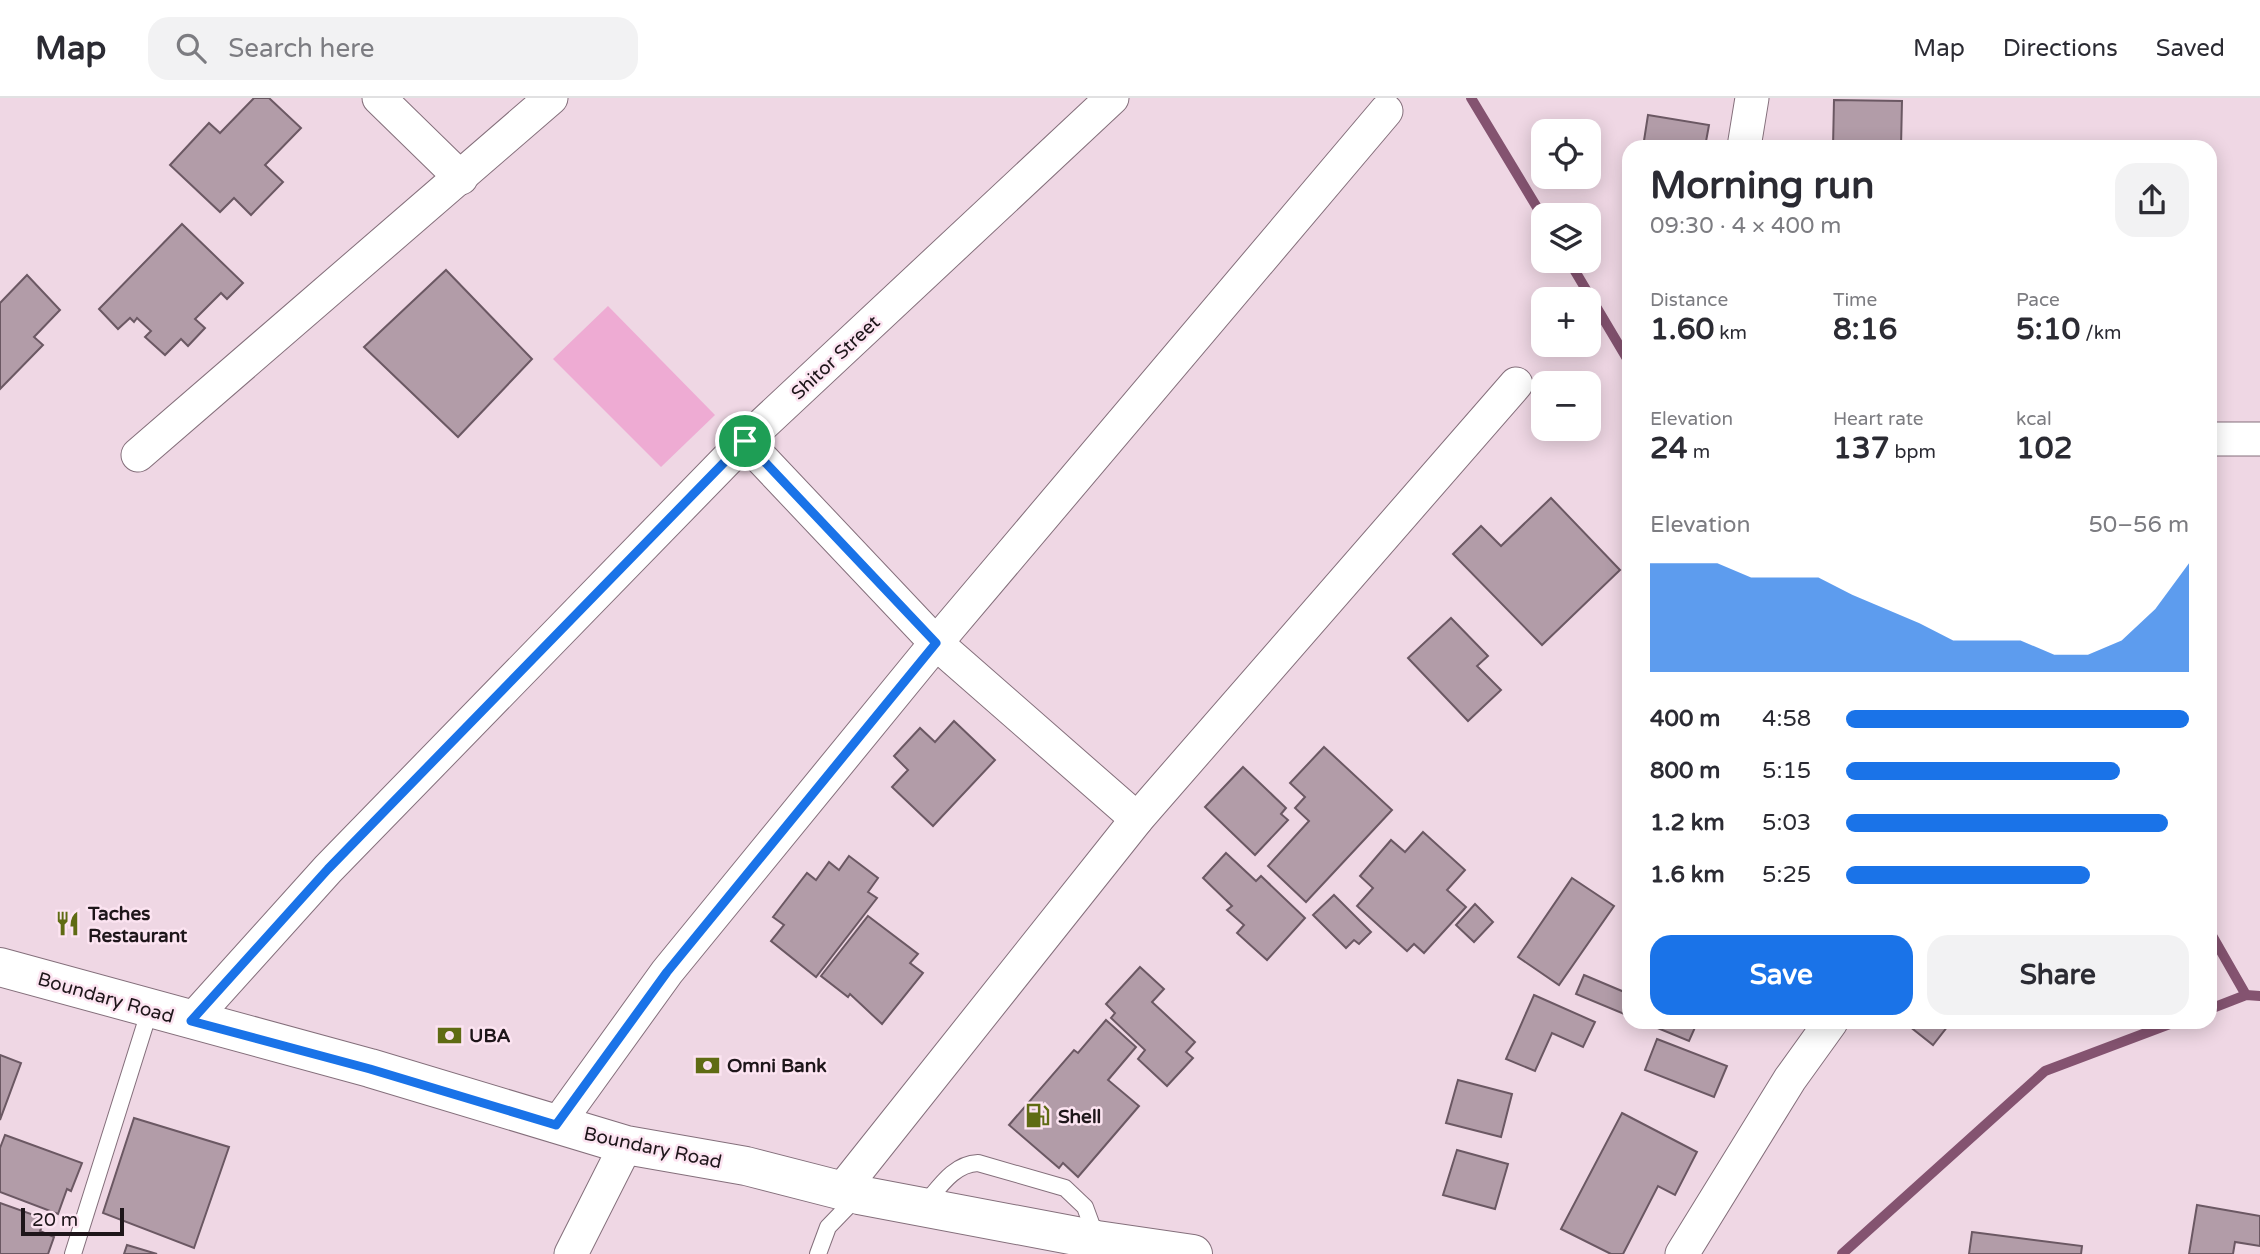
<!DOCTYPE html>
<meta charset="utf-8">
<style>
:root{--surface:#fff;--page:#f2f2f3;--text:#2b2b33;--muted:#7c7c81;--line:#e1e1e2;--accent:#1a73e8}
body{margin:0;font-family:"Varela Round",sans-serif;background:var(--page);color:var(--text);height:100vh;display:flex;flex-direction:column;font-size:26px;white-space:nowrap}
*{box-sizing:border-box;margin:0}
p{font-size:23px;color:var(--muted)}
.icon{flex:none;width:38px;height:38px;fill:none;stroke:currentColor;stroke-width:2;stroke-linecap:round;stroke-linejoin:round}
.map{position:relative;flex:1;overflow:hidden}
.side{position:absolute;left:1622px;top:42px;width:595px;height:889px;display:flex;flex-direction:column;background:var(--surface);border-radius:21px;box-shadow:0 4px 18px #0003}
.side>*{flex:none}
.tools{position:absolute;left:1531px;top:21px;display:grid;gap:14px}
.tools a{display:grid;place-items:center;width:70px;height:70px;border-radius:14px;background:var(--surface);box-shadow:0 4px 18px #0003;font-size:35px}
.scale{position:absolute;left:21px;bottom:18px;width:103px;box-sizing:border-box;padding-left:7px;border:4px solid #1e161a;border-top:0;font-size:19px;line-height:24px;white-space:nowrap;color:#1e161a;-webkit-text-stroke:5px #fce4f1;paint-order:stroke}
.pin{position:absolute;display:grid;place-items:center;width:60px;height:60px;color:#fff;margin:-30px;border:4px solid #fff;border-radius:50%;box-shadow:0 2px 7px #0007}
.round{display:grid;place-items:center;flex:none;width:74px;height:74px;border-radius:21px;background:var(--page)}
.headline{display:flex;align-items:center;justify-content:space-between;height:119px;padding:0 28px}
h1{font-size:38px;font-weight:800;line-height:52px}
.stats{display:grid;grid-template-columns:repeat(3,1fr);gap:10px;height:119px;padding:7px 28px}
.stats div{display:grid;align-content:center}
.stats b{font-size:30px;font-weight:800}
.stats small{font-size:19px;font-weight:400}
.stats p{font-size:19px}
.chart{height:196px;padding:14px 28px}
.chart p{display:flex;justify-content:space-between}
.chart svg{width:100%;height:126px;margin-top:7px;fill:var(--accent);opacity:.7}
.action{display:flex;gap:14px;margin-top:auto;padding:14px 28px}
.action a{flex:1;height:80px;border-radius:21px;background:var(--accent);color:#fff;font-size:28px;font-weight:800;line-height:80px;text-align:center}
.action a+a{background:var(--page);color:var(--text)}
ul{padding:0 28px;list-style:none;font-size:23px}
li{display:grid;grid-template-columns:112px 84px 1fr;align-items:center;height:52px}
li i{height:18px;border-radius:9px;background:var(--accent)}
header{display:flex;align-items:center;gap:42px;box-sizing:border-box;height:98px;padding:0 35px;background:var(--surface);border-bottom:2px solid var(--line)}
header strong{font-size:33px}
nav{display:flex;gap:38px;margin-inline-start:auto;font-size:24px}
.search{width:490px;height:63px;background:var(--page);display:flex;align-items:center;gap:18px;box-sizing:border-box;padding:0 24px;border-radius:21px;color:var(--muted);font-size:26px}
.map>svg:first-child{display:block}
</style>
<header>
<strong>Map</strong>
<div class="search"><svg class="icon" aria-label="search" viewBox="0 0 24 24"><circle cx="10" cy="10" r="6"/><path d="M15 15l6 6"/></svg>Search here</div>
<nav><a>Map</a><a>Directions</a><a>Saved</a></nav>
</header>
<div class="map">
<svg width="2260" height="1156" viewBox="0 0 2260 1156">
<rect width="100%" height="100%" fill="#efd7e4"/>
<!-- green -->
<path fill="#eeabd3" d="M 608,208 L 715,317 L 661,369 L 553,261 Z"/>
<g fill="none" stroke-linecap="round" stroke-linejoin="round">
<!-- stream -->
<g stroke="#845370" stroke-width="10">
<path d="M 1471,0 L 1544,121"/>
<path d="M 1569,163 L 1629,264"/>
<path d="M 2210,834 L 2246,897"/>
<path d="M 2210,911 L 2246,897 L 2260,898"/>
<path d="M 1842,1156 L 2045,973 L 2175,924"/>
</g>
</g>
<!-- building -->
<g fill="#b29ca8" stroke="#6b5863" stroke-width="2">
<path d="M 254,0 L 269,0 L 301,30 L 265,67 L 283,84 L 251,117 L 234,100 L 220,114 L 170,67 L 209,25 L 220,35 Z"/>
<path d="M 1834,2 L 1902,3 L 1901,49 L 1833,49 Z"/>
<path d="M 1648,17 L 1709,27 L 1705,49 L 1643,49 Z"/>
<path d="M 182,126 L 243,185 L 227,201 L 221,195 L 195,221 L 205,230 L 188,248 L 181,241 L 165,257 L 145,239 L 151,233 L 137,220 L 134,224 L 130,220 L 118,231 L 99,211 Z"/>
<path d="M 446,172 L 532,261 L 458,339 L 364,249 Z"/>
<path d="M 27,177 L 60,212 L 34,239 L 43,247 L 0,291 L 0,205 Z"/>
<path d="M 1551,400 L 1620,472 L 1542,547 L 1453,456 L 1481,428 L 1501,448 Z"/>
<path d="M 1451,520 L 1488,558 L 1477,568 L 1501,592 L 1468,623 L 1408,560 Z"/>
<path d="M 954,623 L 995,662 L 933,728 L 892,689 L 908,672 L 894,658 L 920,630 L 935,644 Z"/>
<path d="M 1324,649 L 1392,712 L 1306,804 L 1268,768 L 1309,723 L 1295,710 L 1305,699 L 1290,685 Z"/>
<path d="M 1243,669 L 1286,710 L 1281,716 L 1288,722 L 1255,757 L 1205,709 Z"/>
<path d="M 1423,734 L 1465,772 L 1447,792 L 1466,809 L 1424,855 L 1414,846 L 1407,853 L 1357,808 L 1373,790 L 1360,778 L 1391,742 L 1405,754 Z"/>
<path d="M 1226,755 L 1256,783 L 1261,778 L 1305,820 L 1267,862 L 1237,835 L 1244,827 L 1227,812 L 1232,808 L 1203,780 Z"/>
<path d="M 849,758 L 878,780 L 868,794 L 877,800 L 816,879 L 771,843 L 784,827 L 773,819 L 807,775 L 816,782 L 829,764 L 839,772 Z"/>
<path d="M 1572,780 L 1614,808 L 1559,887 L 1518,859 Z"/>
<path d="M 1334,797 L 1371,834 L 1359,846 L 1354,842 L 1346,850 L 1313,817 Z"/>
<path d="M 1475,806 L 1493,824 L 1474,844 L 1456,827 Z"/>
<path d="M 868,818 L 918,856 L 910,865 L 923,875 L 882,926 L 850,896 L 848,899 L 821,878 Z"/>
<path d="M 1140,869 L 1164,891 L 1152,904 L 1195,944 L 1186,954 L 1193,960 L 1167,988 L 1138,961 L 1145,952 L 1111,920 L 1115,915 L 1106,906 Z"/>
<path d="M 1584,877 L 1629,896 L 1629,918 L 1576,896 Z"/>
<path d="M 1534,897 L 1595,924 L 1583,949 L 1552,935 L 1535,973 L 1506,961 Z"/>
<path d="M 1106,922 L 1136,949 L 1108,982 L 1139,1008 L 1078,1079 L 1063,1065 L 1059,1070 L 1009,1027 L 1074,952 L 1078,955 Z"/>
<path d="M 1643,924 L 1695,924 L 1697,925 L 1689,943 Z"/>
<path d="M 1904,924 L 1951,924 L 1933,947 Z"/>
<path d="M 1657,941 L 1727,968 L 1714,999 L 1645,972 Z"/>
<path d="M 0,957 L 21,965 L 0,1022 Z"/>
<path d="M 1458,982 L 1512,996 L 1501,1039 L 1446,1025 Z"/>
<path d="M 1622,1015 L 1697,1054 L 1675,1097 L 1658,1088 L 1623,1156 L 1611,1156 L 1561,1131 Z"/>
<path d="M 134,1020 L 229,1049 L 194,1150 L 103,1115 Z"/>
<path d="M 5,1037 L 82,1065 L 71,1093 L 67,1091 L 58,1116 L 0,1094 L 0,1050 Z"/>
<path d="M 1457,1052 L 1508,1066 L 1495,1111 L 1443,1097 Z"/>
<path d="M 0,1105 L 45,1121 L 40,1133 L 54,1139 L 48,1156 L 0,1156 Z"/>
<path d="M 2197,1107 L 2260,1118 L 2260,1148 L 2235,1144 L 2233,1156 L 2189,1156 Z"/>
<path d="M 1972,1134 L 2082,1148 L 2081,1156 L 1969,1156 Z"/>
<path d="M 127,1147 L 157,1156 L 124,1156 Z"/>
</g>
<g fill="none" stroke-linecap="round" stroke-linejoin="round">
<defs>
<g id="lane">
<path d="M 924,1107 C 939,1090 953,1066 978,1065 L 1065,1090 L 1085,1109 L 1096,1139"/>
<path d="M 73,1156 L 150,911"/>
<path d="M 818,1156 L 828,1129 L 857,1099"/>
</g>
<g id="street">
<path d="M 379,0 L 461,80"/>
<path d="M 1744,49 L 1752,0"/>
<path d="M 2210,341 L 2260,341"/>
<path d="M 745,343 L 936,545 L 1137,721"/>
<path d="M 138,357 L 551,0"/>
<path d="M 191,923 L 328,771 L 745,343 L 1112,0"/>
<path d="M 556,1028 L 667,874 L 936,545 L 1386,13"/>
<path d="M 841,1093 L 1137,721 L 1516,286"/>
<path d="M 571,1156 L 626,1047"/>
<path d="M 1682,1156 L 1790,981 L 1831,924"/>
</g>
<path id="secondary" d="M 0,869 L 370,970 L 626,1047 L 746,1068 L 859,1097 L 1097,1142 L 1193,1156"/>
</defs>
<!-- lane casing -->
<use href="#lane" stroke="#846f7b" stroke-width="18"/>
<!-- street casing -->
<use href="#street" stroke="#846f7b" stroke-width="35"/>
<!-- secondary casing -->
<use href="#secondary" stroke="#846f7b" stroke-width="40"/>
<!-- lane -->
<use href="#lane" stroke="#fff" stroke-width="16"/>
<!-- street -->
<use href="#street" stroke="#fff" stroke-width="33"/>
<!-- secondary -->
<use href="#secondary" stroke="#fff" stroke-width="38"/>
</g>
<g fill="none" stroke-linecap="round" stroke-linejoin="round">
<defs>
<path id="route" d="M 745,343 L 936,545 L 667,874 L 556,1027 L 370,971 L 191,923 L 328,771 Z"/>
</defs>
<!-- route casing -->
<use href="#route" stroke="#fff" stroke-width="14"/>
<!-- route -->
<use href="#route" stroke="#1a73e8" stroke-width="9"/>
</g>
<!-- icons -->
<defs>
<symbol id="restaurant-bare" viewBox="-9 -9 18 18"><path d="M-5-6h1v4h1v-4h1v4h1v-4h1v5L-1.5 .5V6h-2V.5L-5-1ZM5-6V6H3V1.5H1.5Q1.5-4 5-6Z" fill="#5f6b13" stroke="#fce4f1" stroke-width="2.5" paint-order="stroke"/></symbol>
<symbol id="bank-bare" viewBox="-9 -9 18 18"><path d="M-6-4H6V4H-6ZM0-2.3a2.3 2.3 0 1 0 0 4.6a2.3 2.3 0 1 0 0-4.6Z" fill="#5f6b13" stroke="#fce4f1" stroke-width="2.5" paint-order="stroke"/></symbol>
<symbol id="fuel-bare" viewBox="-9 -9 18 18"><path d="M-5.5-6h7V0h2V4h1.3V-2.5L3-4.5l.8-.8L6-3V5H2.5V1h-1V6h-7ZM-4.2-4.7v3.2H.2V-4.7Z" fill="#5f6b13" stroke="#fce4f1" stroke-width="2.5" paint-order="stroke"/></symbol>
</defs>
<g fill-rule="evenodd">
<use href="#restaurant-bare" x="50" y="808" width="35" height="35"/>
<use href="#bank-bare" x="432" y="920" width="35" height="35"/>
<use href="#bank-bare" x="690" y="950" width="35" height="35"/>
<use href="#fuel-bare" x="1020" y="1000" width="35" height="35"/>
</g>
<g text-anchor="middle" stroke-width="5" stroke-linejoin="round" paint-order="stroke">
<!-- street labels -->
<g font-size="19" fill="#1e161a" stroke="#fce4f1">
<text transform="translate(835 259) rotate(-43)" y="7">Shitor Street</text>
<text transform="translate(106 899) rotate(16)" y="7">Boundary Road</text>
<text transform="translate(653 1049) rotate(12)" y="7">Boundary Road</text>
</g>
<!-- poi labels -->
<g font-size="19" font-weight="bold" fill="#1e161a" stroke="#fce4f1" text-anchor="start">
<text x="88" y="822">Taches<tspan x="88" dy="22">Restaurant</tspan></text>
<text x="469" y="944">UBA</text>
<text x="727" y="974">Omni Bank</text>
<text x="1058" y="1025">Shell</text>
</g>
</g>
</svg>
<div class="tools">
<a><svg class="icon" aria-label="locate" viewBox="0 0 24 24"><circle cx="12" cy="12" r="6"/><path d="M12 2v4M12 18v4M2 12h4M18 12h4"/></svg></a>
<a><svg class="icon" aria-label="layers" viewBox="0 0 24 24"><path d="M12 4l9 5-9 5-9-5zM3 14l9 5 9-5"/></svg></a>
<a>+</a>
<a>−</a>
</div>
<div class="scale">20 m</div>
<div class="pin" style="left:745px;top:343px;background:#1e9e55"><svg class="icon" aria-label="arrive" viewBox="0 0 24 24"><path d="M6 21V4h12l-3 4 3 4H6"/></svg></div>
<section class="side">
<div class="headline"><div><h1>Morning run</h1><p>09:30 · 4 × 400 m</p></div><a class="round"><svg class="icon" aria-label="share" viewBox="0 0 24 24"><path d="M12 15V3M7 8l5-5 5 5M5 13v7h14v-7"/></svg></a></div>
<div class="stats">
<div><p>Distance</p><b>1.60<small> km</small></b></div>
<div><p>Time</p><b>8:16</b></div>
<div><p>Pace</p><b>5:10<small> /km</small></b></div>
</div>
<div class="stats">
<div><p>Elevation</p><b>24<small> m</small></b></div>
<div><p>Heart rate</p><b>137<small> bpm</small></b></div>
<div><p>kcal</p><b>102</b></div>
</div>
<div class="chart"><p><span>Elevation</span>50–56 m</p>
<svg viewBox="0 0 160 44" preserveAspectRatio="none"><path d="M0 44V6L10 6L20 6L30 11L40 11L50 11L60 17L70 22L80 27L90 33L100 33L110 33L120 38L130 38L140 33L150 22L160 6V44z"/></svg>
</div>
<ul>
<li><b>400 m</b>4:58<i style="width:100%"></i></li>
<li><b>800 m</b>5:15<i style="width:80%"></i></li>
<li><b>1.2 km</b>5:03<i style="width:94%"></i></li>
<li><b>1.6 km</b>5:25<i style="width:71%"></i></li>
</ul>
<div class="action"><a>Save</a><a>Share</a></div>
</section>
</div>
